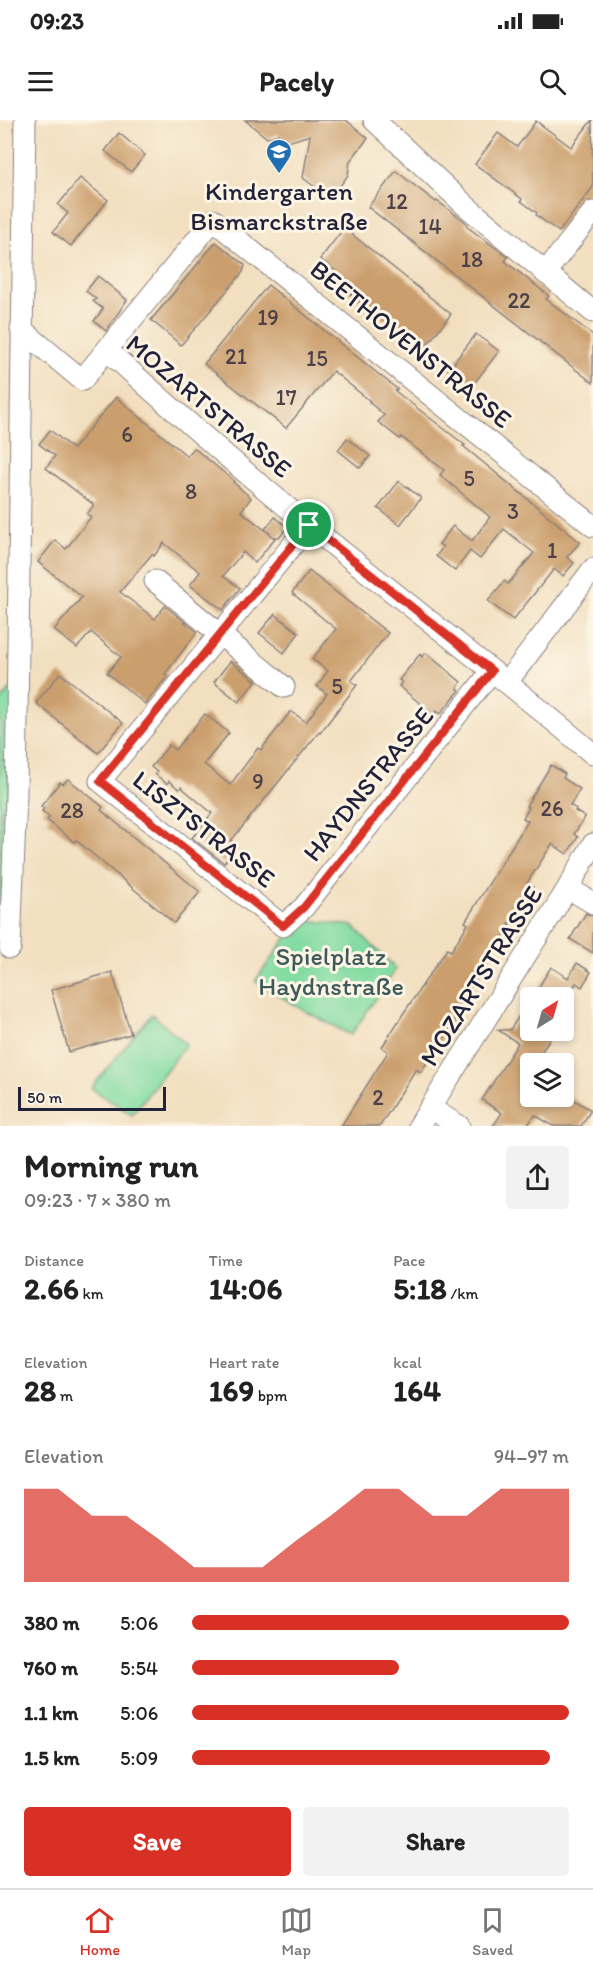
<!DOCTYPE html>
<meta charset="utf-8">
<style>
:root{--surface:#fff;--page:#f2f2f2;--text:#222;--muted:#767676;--line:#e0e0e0;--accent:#d93025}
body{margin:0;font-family:Itim,sans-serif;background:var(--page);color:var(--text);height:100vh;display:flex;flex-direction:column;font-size:22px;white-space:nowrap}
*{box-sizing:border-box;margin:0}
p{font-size:20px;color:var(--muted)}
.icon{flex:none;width:33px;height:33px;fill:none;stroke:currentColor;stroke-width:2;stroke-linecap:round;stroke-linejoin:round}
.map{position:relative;height:1006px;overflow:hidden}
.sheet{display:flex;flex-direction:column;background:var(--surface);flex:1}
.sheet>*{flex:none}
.needle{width:39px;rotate:37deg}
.tools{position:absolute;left:520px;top:867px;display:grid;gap:12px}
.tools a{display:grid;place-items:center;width:54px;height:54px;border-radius:6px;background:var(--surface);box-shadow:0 3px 9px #0003;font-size:30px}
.scale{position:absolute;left:18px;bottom:15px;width:148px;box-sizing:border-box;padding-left:6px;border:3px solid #22223b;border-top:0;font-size:16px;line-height:21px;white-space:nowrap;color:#22223b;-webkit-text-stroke:4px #fcf5e5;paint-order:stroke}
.pin{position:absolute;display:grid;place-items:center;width:51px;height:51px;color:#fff;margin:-26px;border:3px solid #fff;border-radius:50%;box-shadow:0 2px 6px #0007}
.round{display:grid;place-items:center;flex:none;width:63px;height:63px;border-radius:6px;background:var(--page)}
.head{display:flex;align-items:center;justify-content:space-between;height:102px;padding:0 24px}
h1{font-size:33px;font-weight:800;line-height:45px}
.stats{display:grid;grid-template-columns:repeat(3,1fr);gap:9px;height:102px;padding:6px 24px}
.stats div{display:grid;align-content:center}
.stats b{font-size:30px;font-weight:800}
.stats small{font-size:16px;font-weight:400}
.stats p{font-size:16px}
.chart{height:168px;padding:12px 24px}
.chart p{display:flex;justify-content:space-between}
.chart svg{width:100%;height:108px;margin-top:6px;fill:var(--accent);opacity:.7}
.button{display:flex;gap:12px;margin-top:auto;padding:12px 24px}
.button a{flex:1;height:69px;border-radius:6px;background:var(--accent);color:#fff;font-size:24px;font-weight:800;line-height:69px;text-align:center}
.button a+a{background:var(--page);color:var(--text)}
ul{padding:0 24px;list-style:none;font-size:20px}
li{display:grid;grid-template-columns:96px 72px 1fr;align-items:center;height:45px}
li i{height:15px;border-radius:8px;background:var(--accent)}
.status{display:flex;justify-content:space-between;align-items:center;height:42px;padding:0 30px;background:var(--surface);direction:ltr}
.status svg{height:16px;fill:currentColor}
header{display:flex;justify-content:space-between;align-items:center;height:78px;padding:0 24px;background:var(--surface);font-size:27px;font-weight:800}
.tabs{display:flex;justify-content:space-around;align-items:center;height:84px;border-top:2px solid var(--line);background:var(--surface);font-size:16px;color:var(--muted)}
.tabs a{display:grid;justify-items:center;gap:3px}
.tabs .selected{color:var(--accent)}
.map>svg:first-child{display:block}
</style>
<div class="status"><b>09:23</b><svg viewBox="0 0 49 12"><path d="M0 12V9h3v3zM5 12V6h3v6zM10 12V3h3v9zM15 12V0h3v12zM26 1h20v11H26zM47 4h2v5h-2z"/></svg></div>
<header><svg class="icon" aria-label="menu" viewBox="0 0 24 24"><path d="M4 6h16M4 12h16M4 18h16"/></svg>Pacely<svg class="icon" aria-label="search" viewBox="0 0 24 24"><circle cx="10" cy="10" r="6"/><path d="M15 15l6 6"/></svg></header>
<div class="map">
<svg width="593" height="1006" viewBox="0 0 593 1006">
<rect width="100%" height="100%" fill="#fcf5e5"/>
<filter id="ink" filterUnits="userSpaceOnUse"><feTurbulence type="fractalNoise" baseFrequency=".0167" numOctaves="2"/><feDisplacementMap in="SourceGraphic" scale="12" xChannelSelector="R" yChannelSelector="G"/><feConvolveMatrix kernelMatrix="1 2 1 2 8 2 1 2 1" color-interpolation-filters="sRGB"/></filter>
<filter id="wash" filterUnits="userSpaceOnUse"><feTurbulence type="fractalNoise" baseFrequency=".008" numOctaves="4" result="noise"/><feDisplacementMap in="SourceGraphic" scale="24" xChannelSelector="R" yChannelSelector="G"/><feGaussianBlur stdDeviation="1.35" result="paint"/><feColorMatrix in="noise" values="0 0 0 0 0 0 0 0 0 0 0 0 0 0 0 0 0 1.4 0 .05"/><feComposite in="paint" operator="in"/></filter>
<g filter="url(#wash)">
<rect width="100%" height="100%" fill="#f2dfc0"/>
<!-- green -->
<g fill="#83dca2" stroke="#527f6e" stroke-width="1.5">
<path d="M 16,562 L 0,820 L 0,582 Z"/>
<path d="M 300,799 L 353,806 L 396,849 L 351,915 L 307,892 L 255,861 Z"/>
<path d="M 152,894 L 186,924 L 132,995 L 91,968 Z"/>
</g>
<g id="blocks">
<!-- building -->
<g fill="#cb9f6d">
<path d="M 245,0 L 346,0 L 368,18 L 350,41 L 348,55 L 340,66 L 323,73 L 303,58 L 310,15 L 288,22 L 278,14 L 267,18 Z"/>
<path d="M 592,0 L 593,67 L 559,112 L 536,95 L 537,93 L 521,81 L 522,79 L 475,44 L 498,13 L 517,27 L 536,1 L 571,27 Z"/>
<path d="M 119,13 L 145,35 L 131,52 L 105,31 Z"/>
<path d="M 396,51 L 436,82 L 437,81 L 463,100 L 467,104 L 466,106 L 508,137 L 505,141 L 549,176 L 546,179 L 593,215 L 593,263 L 368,87 Z"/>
<path d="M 80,58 L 108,80 L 71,126 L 53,112 L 68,93 L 58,85 Z"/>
<path d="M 344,108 L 451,194 L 423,230 L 345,169 L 350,162 L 320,139 Z"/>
<path d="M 216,122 L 245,145 L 243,152 L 181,225 L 151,200 Z"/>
<path d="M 98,156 L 127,180 L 106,211 L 94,201 L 103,189 L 93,181 L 96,179 L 86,171 Z"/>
<path d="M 268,165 L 397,269 L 395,271 L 465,325 L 463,326 L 580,422 L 567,437 L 574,443 L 563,456 L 554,449 L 513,500 L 488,481 L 504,461 L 508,464 L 534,433 L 504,409 L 480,439 L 470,431 L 455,451 L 436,436 L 443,427 L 439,424 L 453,406 L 472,421 L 490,397 L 440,355 L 444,350 L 401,317 L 400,319 L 378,302 L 384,295 L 369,282 L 370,281 L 333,251 L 286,308 L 204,244 Z"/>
<path d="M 476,214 L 499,231 L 472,266 L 449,249 Z"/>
<path d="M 116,277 L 187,336 L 194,328 L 234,361 L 233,362 L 251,378 L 241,391 L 275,418 L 255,443 L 243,432 L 223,456 L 240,468 L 223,490 L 190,465 L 200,452 L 164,423 L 154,436 L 152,434 L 120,472 L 155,499 L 165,486 L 197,512 L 165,554 L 168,556 L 145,584 L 107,553 L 121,537 L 91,512 L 77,528 L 54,510 L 82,477 L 38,442 L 55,420 L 66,429 L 91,397 L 87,394 L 94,385 L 46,348 L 55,336 L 39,324 L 50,310 L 73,329 Z"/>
<path d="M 347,318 L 370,336 L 360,348 L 338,330 Z"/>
<path d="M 399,361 L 421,378 L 400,405 L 378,388 Z"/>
<path d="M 275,397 L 287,407 L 280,417 L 273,417 L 265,409 Z"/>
<path d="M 309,451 L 388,513 L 351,561 L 357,565 L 320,613 L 319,612 L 230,722 L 237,727 L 224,743 L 192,718 L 212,693 L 181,667 L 179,669 L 169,661 L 167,664 L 155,654 L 157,652 L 151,647 L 169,625 L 175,630 L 205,594 L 229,613 L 204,644 L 230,665 L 258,628 L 261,630 L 291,591 L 306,602 L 327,574 L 317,566 L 328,551 L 312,539 L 336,509 L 292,473 Z"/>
<path d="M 275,494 L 299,513 L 284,533 L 259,513 Z"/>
<path d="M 426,533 L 461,562 L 457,568 L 460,570 L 440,594 L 437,591 L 434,595 L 399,566 L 402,562 L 399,560 L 420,534 L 422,537 Z"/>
<path d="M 230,541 L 256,561 L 239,582 L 214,562 Z"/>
<path d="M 60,553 L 123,603 L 98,633 L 36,583 Z"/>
<path d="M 551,645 L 565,654 L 563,658 L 580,669 L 570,685 L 576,689 L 575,691 L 585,697 L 574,714 L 578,717 L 567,734 L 552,724 L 527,763 L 533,767 L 509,804 L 511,805 L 460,882 L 464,884 L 421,952 L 416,949 L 380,1006 L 341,1006 L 388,932 L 382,927 L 403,894 L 447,829 L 451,831 L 468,804 L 465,802 L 528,701 L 523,698 L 529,688 L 526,686 Z"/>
<path d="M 68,659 L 103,687 L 101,690 L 200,772 L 174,803 L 76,720 L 74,722 L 47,700 L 50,697 L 42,691 L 44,688 L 41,686 L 60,662 L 63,664 Z"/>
<path d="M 586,793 L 593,796 L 593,833 L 570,819 Z"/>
<path d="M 577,843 L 591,852 L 582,867 L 576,863 L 567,878 L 532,878 L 551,847 L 568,858 Z"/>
<path d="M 112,852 L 131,914 L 69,932 L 51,870 Z"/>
<path d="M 531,877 L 531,910 L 555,910 L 534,944 L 531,944 L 531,948 L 525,958 L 531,962 L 531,976 L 568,976 L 591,990 L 581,1006 L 553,1006 L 535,995 L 527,1006 L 493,1006 L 502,993 L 482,980 L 518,923 L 498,910 L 510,910 Z"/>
</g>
</g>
</g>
<g filter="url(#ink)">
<use href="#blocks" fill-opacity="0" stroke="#8a807e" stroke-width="1.5"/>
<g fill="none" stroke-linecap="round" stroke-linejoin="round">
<defs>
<g id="minor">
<path d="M 374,0 L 466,86 L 593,192"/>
<path d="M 545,153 L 593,92"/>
<path d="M 21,209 L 82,260 L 213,100 L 593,406"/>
<path d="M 107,230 C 173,290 240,349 310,406 C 404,482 501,555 593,634"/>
<path d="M 309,405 L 100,661 L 283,806 L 304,787 L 492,551"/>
<path d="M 155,461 L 284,567"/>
<path d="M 507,562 L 593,449"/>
<path d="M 568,768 L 593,783"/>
<path d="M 10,828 L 16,675 L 25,0"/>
<path d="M 419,1006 L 430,988"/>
<path d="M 459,1006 L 430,988 L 568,768 L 593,724"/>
</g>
</defs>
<!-- minor casing -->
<use href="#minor" stroke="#8a807e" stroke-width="23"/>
<!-- minor -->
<use href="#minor" stroke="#fff" stroke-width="21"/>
</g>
</g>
<g fill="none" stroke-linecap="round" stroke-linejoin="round" filter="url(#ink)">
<defs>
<path id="route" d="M 309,405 L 492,551 L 304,787 L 283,806 L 100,661 Z"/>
</defs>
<!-- route casing -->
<use href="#route" stroke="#fff" stroke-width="12"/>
<!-- route -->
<use href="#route" stroke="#d93025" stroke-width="8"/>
</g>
<!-- icons -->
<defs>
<symbol id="school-pin" viewBox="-11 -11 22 30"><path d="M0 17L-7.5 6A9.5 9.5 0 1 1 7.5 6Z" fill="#1f6fb2" stroke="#fcf5e5"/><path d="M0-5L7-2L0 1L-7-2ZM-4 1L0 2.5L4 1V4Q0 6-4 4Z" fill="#fff"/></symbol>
</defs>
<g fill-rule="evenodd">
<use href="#school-pin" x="264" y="17" width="30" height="40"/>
</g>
<g text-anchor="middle" stroke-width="6" stroke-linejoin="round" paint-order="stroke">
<!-- number labels -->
<g font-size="22" fill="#4c4148">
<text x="397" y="89">12</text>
<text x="430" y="114">14</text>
<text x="472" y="147">18</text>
<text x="519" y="188">22</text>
<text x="268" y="205">19</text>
<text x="236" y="244">21</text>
<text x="317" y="246">15</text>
<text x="286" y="285">17</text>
<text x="127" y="322">6</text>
<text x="469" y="366">5</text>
<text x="191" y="379">8</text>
<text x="513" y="399">3</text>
<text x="552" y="438">1</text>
<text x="337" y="574">5</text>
<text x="258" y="669">9</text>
<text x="552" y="696">26</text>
<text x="72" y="698">28</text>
<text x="378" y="985">2</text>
</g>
<!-- poi labels -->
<g font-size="26" fill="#22223b" stroke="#fcf5e5">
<text x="279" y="80">Kindergarten<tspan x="279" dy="30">Bismarckstraße</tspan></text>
</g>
<!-- street labels -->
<g font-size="26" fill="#22223b" stroke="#fcf5e5">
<text transform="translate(411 224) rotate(39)" y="9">BEETHOVENSTRASSE</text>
<text transform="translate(209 286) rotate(40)" y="9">MOZARTSTRASSE</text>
<text transform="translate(368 664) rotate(-51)" y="9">HAYDNSTRASSE</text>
<text transform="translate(204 709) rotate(38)" y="9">LISZTSTRASSE</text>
<text transform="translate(481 856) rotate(-58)" y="9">MOZARTSTRASSE</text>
</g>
<!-- park labels -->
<g font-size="26" fill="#3f5a5a" stroke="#fcf5e5">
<text x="331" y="845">Spielplatz<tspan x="331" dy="30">Haydnstraße</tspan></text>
</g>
</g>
</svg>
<div class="tools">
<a><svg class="needle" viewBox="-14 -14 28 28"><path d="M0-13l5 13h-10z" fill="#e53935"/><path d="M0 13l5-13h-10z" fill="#767676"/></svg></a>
<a><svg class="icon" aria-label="layers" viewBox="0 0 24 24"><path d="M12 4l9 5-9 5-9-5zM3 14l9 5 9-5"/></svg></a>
</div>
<div class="scale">50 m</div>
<div class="pin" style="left:309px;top:405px;background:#1e9e55"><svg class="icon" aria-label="arrive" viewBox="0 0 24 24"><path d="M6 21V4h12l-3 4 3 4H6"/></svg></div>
</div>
<section class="sheet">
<div class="head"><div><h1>Morning run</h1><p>09:23 · 7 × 380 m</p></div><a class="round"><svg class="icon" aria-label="share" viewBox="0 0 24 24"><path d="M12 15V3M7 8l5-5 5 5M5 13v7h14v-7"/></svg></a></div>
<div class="stats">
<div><p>Distance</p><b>2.66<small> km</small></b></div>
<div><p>Time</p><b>14:06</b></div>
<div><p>Pace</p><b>5:18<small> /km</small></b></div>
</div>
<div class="stats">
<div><p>Elevation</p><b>28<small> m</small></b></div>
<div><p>Heart rate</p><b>169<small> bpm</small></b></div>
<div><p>kcal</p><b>164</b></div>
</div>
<div class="chart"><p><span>Elevation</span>94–97 m</p>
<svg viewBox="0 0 160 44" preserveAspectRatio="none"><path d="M0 44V6L10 6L20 17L30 17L40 27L50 38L60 38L70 38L80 27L90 17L100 6L110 6L120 17L130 17L140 6L150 6L160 6V44z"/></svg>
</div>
<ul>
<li><b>380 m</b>5:06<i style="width:100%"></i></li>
<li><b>760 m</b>5:54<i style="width:55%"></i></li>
<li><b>1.1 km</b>5:06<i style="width:100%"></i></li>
<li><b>1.5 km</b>5:09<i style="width:95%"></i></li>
</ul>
<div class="button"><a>Save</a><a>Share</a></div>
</section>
<nav class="tabs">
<a class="selected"><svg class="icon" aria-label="home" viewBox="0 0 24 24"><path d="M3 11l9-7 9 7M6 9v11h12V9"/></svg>Home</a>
<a><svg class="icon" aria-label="map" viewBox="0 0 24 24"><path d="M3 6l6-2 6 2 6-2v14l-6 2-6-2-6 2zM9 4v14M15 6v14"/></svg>Map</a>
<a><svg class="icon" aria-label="saved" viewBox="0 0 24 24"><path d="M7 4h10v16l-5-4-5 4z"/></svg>Saved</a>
</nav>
